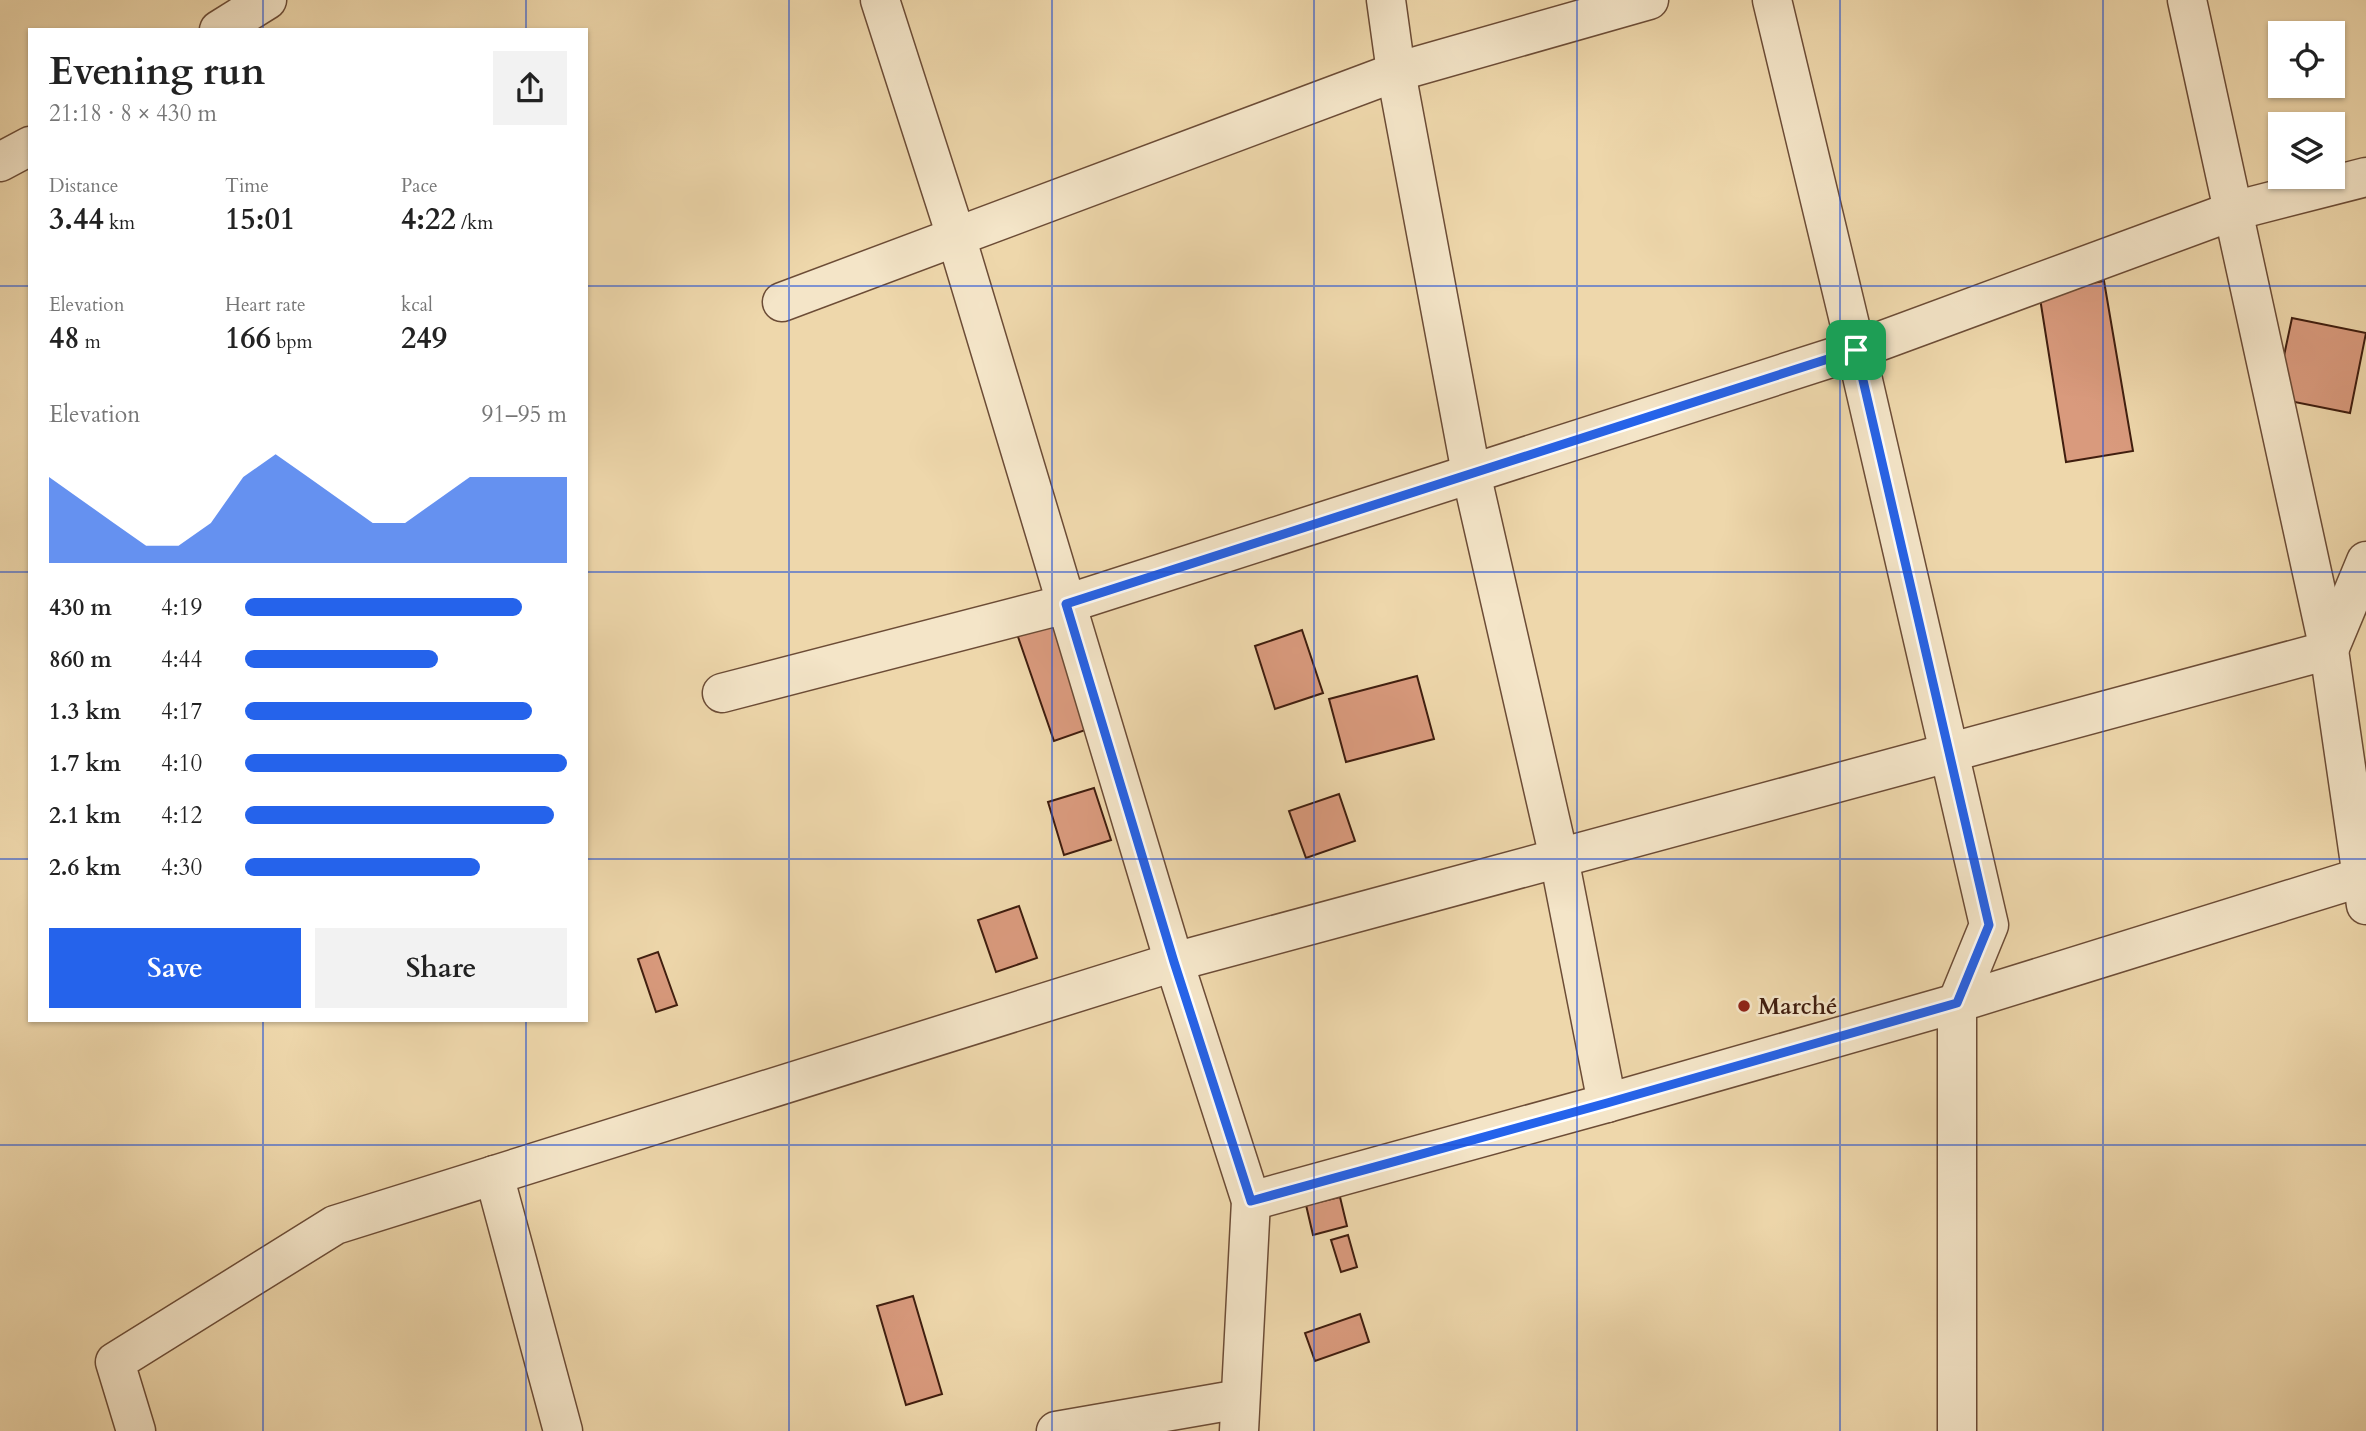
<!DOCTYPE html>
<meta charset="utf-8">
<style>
:root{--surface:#fff;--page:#f2f2f2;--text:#222;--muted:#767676;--accent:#2563eb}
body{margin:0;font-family:Cardo,serif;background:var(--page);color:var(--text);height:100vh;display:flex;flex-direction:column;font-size:26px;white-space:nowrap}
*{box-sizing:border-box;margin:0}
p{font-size:23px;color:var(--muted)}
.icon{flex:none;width:38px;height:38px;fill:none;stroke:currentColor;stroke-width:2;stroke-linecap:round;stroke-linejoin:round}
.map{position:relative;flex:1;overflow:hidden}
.panel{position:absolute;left:28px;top:28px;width:560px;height:994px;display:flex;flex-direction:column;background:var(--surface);border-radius:0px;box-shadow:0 2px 5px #0004}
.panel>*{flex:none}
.tools{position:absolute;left:2268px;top:21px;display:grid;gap:14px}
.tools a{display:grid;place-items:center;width:77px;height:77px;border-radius:0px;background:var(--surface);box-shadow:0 2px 5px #0004;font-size:35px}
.pin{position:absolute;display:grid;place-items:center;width:60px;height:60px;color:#fff;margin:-30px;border-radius:14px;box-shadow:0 4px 10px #0006}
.round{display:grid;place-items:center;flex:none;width:74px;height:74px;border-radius:0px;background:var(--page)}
.overview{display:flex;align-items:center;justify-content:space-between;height:119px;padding:0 21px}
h1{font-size:38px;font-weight:600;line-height:52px}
.metrics{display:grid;grid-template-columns:repeat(3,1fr);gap:10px;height:119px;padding:7px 21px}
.metrics div{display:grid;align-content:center}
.metrics b{font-size:30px;font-weight:600}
.metrics small{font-size:19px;font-weight:400}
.metrics p{font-size:19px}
.chart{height:196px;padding:14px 21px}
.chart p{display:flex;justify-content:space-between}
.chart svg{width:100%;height:126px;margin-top:7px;fill:var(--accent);opacity:.7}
.button{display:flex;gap:14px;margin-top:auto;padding:14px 21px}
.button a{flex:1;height:80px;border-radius:0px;background:var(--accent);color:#fff;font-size:28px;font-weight:600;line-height:80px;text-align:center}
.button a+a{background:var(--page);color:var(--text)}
ul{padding:0 21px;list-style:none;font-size:23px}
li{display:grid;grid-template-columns:112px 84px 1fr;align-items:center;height:52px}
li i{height:18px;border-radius:9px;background:var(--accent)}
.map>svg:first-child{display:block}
</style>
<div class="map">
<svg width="2366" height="1431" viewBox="0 0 2366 1431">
<rect width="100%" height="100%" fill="#eed7ab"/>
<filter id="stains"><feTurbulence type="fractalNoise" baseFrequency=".00286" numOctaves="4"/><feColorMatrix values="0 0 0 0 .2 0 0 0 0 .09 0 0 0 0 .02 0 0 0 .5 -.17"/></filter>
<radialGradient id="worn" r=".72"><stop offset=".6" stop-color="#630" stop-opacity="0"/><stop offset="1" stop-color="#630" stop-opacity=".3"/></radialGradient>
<!-- building -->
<g fill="#d99a7d" stroke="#401e0f" stroke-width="2">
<path d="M 2104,281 L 2133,451 L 2066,462 L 2039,292 Z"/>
<path d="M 2292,318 L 2366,333 L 2350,413 L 2275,398 Z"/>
<path d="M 1056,617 L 1094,727 L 1054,741 L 1016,631 Z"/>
<path d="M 1302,630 L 1323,693 L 1275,709 L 1255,646 Z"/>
<path d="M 1417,676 L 1434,739 L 1346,762 L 1329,699 Z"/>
<path d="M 1094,788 L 1111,840 L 1064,855 L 1048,802 Z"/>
<path d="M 1339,794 L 1355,841 L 1306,858 L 1289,811 Z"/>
<path d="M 1019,906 L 1037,958 L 996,972 L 978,920 Z"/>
<path d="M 658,952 L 677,1005 L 656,1012 L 638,959 Z"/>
<path d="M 1340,1197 L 1347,1226 L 1313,1235 L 1306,1205 Z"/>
<path d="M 1348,1235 L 1357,1267 L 1341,1272 L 1331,1240 Z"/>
<path d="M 913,1296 L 942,1394 L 906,1405 L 877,1306 Z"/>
<path d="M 1360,1314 L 1369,1342 L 1315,1361 L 1305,1333 Z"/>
</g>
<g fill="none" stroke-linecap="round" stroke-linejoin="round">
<defs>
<g id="minor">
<path d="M 880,0 L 955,233 L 1174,962 L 1251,1201 L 1239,1431"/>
<path d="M 1386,0 L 1396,72 L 1471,473 L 1559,858 L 1607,1103"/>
<path d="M 1772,0 L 1856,350 L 1989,925 L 1957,1003 L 1957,1431"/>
<path d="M 2187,0 L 2329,650 L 2366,905"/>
<path d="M 219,30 L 267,0"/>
<path d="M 0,162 L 30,146"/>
<path d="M 782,302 L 1396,72 L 1649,0"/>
<path d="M 722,693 L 1066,604 L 1856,350 L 2233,211 L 2366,177"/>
<path d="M 494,1175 L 563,1431"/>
<path d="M 1251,1201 L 1607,1103 L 1957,1003 L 2362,877"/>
<path d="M 136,1431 L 115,1362 L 335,1225 L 1174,962 L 2329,650 L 2366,561"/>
<path d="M 1056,1431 L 1240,1399"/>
</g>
</defs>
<!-- minor casing -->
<use href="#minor" stroke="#6c4c36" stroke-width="41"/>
<!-- minor -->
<use href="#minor" stroke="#f4e5c8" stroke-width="38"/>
</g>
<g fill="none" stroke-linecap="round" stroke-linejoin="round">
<defs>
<path id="route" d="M 1856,350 L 1989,925 L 1957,1003 L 1607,1103 L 1251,1201 L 1174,962 L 1066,604 Z"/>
</defs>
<!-- route casing -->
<use href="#route" stroke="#fff" stroke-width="14"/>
<!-- route -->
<use href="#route" stroke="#2563eb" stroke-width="9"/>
</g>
<!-- grid -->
<path fill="none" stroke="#1d4ed8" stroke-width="2" stroke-opacity="0.55" d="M 263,0 L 263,30M 526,0 L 526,30M 789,0 L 789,1431M 1052,0 L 1052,1431M 1314,0 L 1314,1431M 1577,0 L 1577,1431M 1840,0 L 1840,1431M 2103,0 L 2103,1431M 0,286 L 30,286M 586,286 L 2366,286M 0,572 L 30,572M 586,572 L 2366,572M 0,859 L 30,859M 586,859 L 2366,859M 263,1020 L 263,1431M 526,1020 L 526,1431M 0,1145 L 2366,1145"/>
<!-- markers -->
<circle fill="#8f2418" stroke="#f4e5c8" stroke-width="2.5" cx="1744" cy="1006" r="7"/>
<g text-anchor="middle" stroke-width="5" stroke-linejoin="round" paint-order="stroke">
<!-- poi labels -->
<g font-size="23" font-weight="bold" fill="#401e0f" stroke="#f4e5c8" text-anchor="start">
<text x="1758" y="1014">Marché</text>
</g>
</g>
<rect width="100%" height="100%" filter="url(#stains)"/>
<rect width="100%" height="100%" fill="url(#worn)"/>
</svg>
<div class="tools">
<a><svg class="icon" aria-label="locate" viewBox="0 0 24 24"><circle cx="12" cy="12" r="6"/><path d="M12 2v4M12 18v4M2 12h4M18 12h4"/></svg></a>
<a><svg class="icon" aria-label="layers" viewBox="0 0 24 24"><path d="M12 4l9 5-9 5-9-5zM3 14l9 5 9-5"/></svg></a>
</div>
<div class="pin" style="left:1856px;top:350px;background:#1e9e55"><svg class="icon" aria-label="arrive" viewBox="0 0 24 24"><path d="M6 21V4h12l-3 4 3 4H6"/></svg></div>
<section class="panel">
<div class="overview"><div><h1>Evening run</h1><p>21:18 · 8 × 430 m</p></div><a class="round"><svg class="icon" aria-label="share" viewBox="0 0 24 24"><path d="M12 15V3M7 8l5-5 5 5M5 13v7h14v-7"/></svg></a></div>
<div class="metrics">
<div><p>Distance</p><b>3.44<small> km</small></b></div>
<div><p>Time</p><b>15:01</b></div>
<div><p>Pace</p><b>4:22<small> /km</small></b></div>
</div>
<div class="metrics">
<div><p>Elevation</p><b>48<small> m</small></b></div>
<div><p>Heart rate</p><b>166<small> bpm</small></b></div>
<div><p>kcal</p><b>249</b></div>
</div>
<div class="chart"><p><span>Elevation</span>91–95 m</p>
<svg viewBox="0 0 160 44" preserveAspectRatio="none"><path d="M0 44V14L10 22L20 30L30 38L40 38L50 30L60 14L70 6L80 14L90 22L100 30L110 30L120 22L130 14L140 14L150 14L160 14V44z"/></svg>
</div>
<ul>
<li><b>430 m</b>4:19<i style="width:86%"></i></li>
<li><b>860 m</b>4:44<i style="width:60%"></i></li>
<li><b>1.3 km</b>4:17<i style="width:89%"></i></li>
<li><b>1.7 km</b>4:10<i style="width:100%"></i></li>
<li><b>2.1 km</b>4:12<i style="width:96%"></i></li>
<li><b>2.6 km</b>4:30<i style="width:73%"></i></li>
</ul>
<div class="button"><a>Save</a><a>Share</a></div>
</section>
</div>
